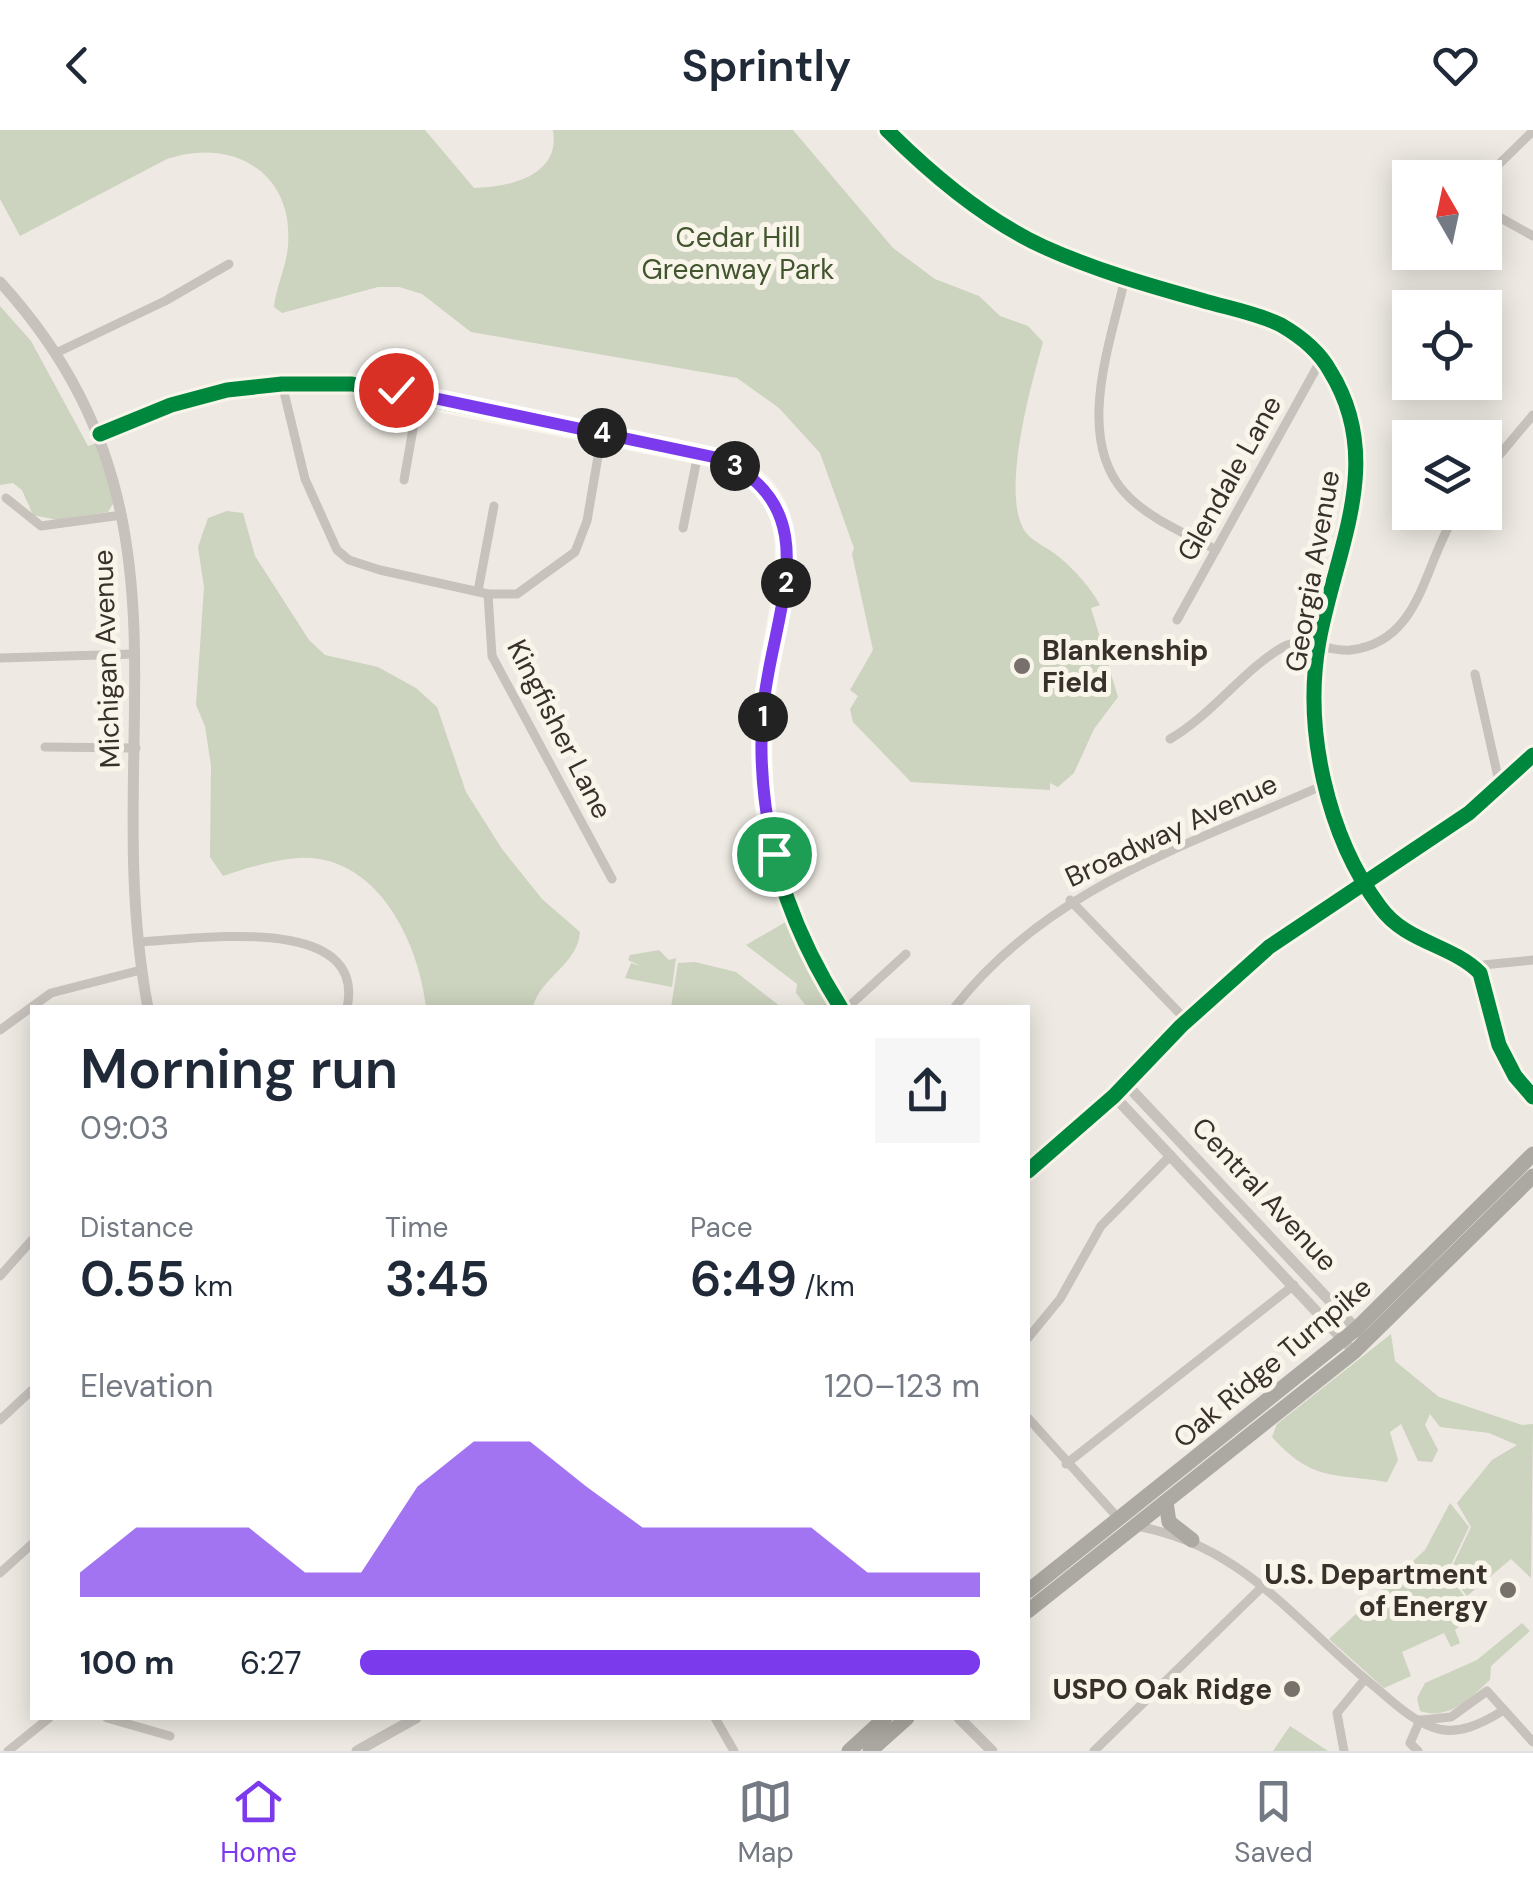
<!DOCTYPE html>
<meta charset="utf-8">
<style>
:root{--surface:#fff;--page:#f6f6f7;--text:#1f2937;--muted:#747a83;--line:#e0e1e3;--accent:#7c3aed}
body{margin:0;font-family:"DM Sans",sans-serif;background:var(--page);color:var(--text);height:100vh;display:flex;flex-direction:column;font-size:38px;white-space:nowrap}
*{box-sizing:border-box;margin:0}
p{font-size:32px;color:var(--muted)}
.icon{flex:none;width:55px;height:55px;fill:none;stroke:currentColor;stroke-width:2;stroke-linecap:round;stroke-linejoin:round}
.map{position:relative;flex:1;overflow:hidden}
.panel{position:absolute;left:30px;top:875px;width:1000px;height:715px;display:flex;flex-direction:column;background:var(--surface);border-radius:0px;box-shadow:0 5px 25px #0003}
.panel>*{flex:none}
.needle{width:65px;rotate:351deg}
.buttons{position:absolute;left:1392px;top:30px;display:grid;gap:20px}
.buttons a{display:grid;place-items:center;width:110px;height:110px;border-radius:0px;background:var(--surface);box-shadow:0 5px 25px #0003;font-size:50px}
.pin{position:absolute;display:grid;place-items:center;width:85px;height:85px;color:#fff;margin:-42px;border:5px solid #fff;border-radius:50%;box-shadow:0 2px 10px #0007}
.km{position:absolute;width:50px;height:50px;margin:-25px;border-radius:50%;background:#222;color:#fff;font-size:28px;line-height:50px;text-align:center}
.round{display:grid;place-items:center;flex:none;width:105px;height:105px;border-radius:0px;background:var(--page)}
.headline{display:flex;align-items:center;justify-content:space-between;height:170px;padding:0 50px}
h1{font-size:55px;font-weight:600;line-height:75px}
.metrics{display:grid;grid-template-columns:repeat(3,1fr);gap:15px;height:170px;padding:10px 50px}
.metrics div{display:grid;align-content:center}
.metrics b{font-size:50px;font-weight:600}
.metrics small{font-size:28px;font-weight:400}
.metrics p{font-size:28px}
.chart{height:280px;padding:20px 50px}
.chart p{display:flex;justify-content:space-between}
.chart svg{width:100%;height:180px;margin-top:10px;fill:var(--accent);opacity:.7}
ul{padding:0 50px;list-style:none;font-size:32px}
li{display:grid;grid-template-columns:160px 120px 1fr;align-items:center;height:75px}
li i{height:25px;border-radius:12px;background:var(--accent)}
header{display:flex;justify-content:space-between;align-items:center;height:130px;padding:0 50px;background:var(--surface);font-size:45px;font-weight:600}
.tab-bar{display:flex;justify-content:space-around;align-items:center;height:140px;border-top:2px solid var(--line);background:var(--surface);font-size:28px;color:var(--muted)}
.tab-bar a{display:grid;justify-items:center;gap:5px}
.tab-bar .active{color:var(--accent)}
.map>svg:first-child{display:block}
</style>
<header><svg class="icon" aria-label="back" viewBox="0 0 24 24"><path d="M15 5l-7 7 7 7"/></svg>Sprintly<svg class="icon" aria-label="heart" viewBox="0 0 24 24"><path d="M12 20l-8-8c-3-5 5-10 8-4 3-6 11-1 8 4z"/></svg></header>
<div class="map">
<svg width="1533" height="1621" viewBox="0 0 1533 1621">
<rect width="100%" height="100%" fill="#eeeae3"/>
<!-- green -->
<g fill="#ccd3be">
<path d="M 0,0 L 425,0 L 474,58 C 509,57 561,46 553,0 L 793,0 L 893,118 L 935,149 L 979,166 L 1000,186 L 1028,196 L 1043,212 C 1032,252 998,369 1027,404 C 1035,413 1050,419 1059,427 C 1075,440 1090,457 1100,475 L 1091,478 L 1118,567 L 1094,599 L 1074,643 L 1058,657 L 1050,653 L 1050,660 L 911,652 L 853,592 L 850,579 L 858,566 L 850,560 L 873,520 L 852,424 L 854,418 L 820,323 L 779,278 L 737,248 L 471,202 L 422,164 L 399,157 L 378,157 L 282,183 L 274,177 C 276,156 287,136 288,115 C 294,42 232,7 167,29 L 20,106 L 0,69 Z"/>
<path d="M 0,176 L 31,211 L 88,316 L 97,313 L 114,372 L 108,382 L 57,390 L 33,385 L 22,360 L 13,353 L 0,355 Z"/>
<path d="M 227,381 L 243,383 L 255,426 L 309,510 L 325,525 L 378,537 L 416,558 L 437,577 L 466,662 L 502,719 L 542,769 L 580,802 C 578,834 540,848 533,877 L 426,877 C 419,813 377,723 298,728 C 273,730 247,738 223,746 L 210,727 L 211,636 L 205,596 L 196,575 L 204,457 L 198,417 L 208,388 Z"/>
<path d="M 789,790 L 835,877 L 807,877 L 796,863 L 797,854 L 746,815 Z"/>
<path d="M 659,820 L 669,830 L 676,828 L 672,857 L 625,848 L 631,833 L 641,836 L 628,830 L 630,825 Z"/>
<path d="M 695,832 L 736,842 L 781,877 L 671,877 L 678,833 Z"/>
<path d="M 1391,1204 L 1395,1231 L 1439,1267 L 1522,1295 L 1533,1294 L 1531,1448 L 1511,1429 L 1467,1466 L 1449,1443 L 1471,1397 L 1457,1373 L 1492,1330 L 1517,1315 L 1489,1303 L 1440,1297 L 1430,1284 L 1425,1295 L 1438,1320 L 1432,1332 L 1418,1331 L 1401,1294 L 1390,1302 L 1398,1330 L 1387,1352 C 1331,1343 1312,1351 1272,1307 L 1277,1294 Z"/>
<path d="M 1450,1373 L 1469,1397 L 1447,1443 L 1476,1482 L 1455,1500 L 1460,1513 L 1451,1517 L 1444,1503 L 1402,1522 L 1411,1546 L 1384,1558 L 1329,1509 L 1425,1420 Z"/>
<path d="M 1522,1493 L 1530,1501 L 1491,1536 L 1490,1550 C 1470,1568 1449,1591 1420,1581 L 1417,1568 L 1425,1553 L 1477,1530 Z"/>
<path d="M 1290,1596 L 1328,1621 L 1273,1621 Z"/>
</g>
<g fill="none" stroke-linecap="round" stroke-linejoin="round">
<!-- minor -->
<g stroke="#c7c2bc" stroke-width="9">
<path d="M 1485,59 L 1494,39 L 1533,1"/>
<path d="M 1485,63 L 1499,87 L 1533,106"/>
<path d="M 1125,148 C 1111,212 1074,307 1125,363 C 1149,389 1185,403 1216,420"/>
<path d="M 58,222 L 165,171 L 229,134"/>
<path d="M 282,254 L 305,349 L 337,420 L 349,430 L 380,440 L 488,464 L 517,464 L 575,422 L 587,391 L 602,303"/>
<path d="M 100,304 L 171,275 L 227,260 L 282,254 L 352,254 L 703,325 C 817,352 784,449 770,533 C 763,574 760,614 763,656 C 769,736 798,810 841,878"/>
<path d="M 1485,342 L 1533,285"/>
<path d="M 404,350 L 419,265"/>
<path d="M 6,368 L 41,396 L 122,385"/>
<path d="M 683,398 L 698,324"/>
<path d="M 478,461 L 494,376"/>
<path d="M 488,464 L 492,526 L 612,749"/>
<path d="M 1177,490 L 1322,228"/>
<path d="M 0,528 L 134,524"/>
<path d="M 1475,544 L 1500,656"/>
<path d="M 1170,609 C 1213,584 1244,539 1283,517 C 1304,505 1329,523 1351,520 C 1423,511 1423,433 1457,382"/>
<path d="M 45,617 L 136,618"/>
<path d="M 1070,770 L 1187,891"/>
<path d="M 139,812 C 192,810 368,781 347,878"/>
<path d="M 1473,836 L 1533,830"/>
<path d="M 847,878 L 906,824"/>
<path d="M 954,878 C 1049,756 1190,715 1326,654"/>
<path d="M 0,900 L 51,863 L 141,840"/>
<path d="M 0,1146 L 32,1110"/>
<path d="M 1028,1208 L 1060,1169 L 1101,1096 L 1171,1025"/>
<path d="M 1028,1288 L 1119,1389"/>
<path d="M 0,1290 L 32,1260"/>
<path d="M 1066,1334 L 1294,1155"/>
<path d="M 1136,1396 C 1240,1414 1292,1488 1369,1552 C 1389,1568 1408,1588 1432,1597 C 1457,1607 1483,1593 1504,1580"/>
<path d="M 0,1443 L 32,1414"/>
<path d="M 107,1588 L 170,1606"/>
<path d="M 715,1588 L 734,1621"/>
<path d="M 1422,1590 L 1451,1587 L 1487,1561 L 1533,1612"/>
<path d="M 8,1621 L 49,1588"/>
<path d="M 1094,1621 L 1262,1457"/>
<path d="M 1344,1621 L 1337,1583 L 1365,1549"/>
<path d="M 1418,1621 L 1410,1613 L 1420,1590"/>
</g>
<!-- tertiary -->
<g stroke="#c7c2bc" stroke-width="11">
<path d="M 887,0 C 932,45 985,90 1044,117 C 1095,140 1147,155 1201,170 C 1227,178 1257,183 1281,195 C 1300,206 1319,221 1330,241 C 1386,331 1336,418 1319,511 C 1303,598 1327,706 1380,777 C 1406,813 1451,814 1480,843 L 1499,915 L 1515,946 L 1533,967"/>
<path d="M 0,152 C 211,384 97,608 148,878"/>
<path d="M 1125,953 L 1361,1204"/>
<path d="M 1114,966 L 1347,1214"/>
<path d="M 1028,1041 L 1114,966 L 1181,896 L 1269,817 L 1469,683 L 1533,625"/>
<path d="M 959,1588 L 992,1621"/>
<path d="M 357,1621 L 416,1588"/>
</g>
<!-- trunk -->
<g stroke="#aca8a2" stroke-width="15">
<path d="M 1166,1372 L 1169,1392 L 1192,1410"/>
<path d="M 1028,1461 L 1356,1199 L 1533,1024"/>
<path d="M 1028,1481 L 1354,1222 L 1533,1046"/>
<path d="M 849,1621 L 885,1588"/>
<path d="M 870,1621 L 907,1588"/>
</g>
<defs>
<g id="cycleway">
<path d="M 887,0 C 932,45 985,90 1044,117 C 1095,140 1147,155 1201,170 C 1227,178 1257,183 1281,195 C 1300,206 1319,221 1330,241 C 1386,331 1336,418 1319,511 C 1303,598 1327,706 1380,777 C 1406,813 1451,814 1480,843 L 1499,915 L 1515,946 L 1533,967"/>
<path d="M 100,304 L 171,275 L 227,260 L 282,254 L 352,254 L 703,325 C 817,352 784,449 770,533 C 763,574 760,614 763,656 C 769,736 798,810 841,878"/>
<path d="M 1028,1041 L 1114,966 L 1181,896 L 1269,817 L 1469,683 L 1533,625"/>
</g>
</defs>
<!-- cycleway casing -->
<use href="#cycleway" stroke="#faf5eb" stroke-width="21"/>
<!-- cycleway -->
<use href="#cycleway" stroke="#00873e" stroke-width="15"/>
</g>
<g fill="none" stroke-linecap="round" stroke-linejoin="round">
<defs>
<path id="route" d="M 396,260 L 718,328 C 830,377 774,480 764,571 C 758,622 763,674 774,724"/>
</defs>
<!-- route casing -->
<use href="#route" stroke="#fff" stroke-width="20"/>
<!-- route -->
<use href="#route" stroke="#7c3aed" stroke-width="12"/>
</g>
<!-- markers -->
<g fill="#78716b" stroke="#faf5eb" stroke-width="4">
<circle cx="1022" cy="536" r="10"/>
<circle cx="1508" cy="1460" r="10"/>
<circle cx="1292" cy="1559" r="10"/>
</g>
<g text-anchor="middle" stroke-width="10" stroke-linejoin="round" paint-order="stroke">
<!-- park labels -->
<g font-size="28" fill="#42562e" stroke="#faf5eb">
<text x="738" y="117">Cedar Hill<tspan x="738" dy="32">Greenway Park</tspan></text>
</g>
<!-- street labels -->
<g font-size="28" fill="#38302a" stroke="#faf5eb">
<text transform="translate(1229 348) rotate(-61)" y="10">Glendale Lane</text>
<text transform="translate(1312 441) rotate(-80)" y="10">Georgia Avenue</text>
<text transform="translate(106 529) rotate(-92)" y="10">Michigan Avenue</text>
<text transform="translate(560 599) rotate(63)" y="10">Kingfisher Lane</text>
<text transform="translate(1171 700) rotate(-25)" y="10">Broadway Avenue</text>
<text transform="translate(1265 1064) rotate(47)" y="10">Central Avenue</text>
<text transform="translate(1272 1232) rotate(-40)" y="10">Oak Ridge Turnpike</text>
</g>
<!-- poi labels -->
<g font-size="28" font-weight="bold" fill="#38302a" stroke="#faf5eb" text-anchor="end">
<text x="1042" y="530" text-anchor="start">Blankenship<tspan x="1042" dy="32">Field</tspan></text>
<text x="1488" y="1454">U.S. Department<tspan x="1488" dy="32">of Energy</tspan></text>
<text x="1272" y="1569">USPO Oak Ridge</text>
</g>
</g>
</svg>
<div class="buttons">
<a><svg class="needle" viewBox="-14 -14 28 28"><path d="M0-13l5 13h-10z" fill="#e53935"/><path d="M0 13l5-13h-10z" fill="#747a83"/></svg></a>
<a><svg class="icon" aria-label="locate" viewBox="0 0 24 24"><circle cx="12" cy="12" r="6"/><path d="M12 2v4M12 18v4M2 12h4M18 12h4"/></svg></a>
<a><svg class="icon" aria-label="layers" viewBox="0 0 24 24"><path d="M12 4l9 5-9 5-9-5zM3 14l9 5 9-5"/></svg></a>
</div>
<div class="pin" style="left:774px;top:724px;background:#1e9e55"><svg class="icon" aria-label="arrive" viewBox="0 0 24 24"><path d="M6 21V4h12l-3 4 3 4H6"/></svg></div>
<div class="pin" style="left:396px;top:260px;background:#d93025"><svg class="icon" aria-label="check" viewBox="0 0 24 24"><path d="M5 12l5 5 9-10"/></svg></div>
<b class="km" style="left:763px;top:587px">1</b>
<b class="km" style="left:786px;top:453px">2</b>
<b class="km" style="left:735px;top:336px">3</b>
<b class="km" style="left:602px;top:303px">4</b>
<section class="panel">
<div class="headline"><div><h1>Morning run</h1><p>09:03</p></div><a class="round"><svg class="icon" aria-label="share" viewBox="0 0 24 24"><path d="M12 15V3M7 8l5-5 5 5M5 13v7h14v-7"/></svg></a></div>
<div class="metrics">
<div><p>Distance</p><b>0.55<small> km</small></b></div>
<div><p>Time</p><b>3:45</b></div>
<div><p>Pace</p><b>6:49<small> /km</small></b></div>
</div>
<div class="chart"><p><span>Elevation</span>120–123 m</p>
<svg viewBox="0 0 160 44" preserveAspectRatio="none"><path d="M0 44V38L10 27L20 27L30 27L40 38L50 38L60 17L70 6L80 6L90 17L100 27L110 27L120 27L130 27L140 38L150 38L160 38V44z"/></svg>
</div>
<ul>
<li><b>100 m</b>6:27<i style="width:100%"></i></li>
</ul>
</section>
</div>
<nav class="tab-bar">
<a class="active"><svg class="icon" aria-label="home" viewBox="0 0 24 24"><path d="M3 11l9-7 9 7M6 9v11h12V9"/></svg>Home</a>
<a><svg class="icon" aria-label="map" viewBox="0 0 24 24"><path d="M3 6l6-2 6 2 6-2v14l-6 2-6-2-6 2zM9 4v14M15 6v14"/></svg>Map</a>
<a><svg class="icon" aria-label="saved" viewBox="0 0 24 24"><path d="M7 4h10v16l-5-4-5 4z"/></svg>Saved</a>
</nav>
